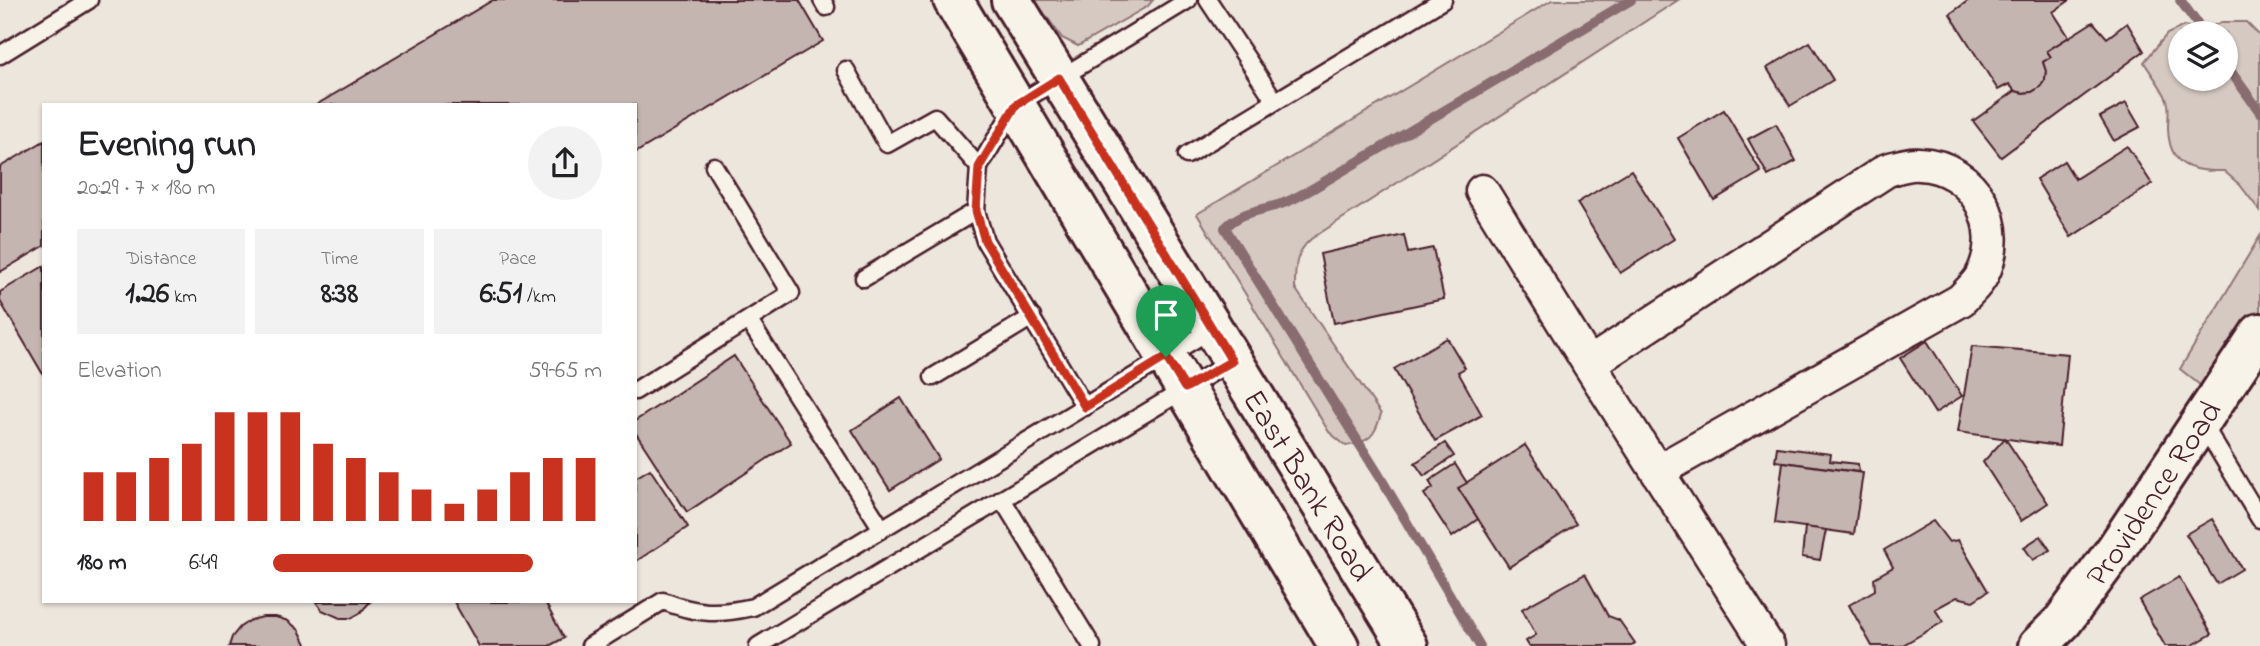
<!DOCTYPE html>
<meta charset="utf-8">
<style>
:root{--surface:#fff;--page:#f2f2f2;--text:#202124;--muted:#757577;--accent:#c8321e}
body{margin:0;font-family:"Indie Flower",sans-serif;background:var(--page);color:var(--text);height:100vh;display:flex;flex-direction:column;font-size:26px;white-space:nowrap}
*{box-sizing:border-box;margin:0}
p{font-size:23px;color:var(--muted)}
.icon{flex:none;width:38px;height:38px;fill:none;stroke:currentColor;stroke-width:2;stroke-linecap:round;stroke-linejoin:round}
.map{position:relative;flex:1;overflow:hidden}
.details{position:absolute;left:42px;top:103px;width:595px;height:500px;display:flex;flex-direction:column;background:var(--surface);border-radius:0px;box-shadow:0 2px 5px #0004}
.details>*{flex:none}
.fabs{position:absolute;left:2168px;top:21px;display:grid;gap:14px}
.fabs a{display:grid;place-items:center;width:70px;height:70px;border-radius:50%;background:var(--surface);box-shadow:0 2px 5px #0004;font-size:35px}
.pin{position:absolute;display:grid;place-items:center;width:60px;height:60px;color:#fff;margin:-72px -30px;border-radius:50% 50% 50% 0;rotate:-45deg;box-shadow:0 0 7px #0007}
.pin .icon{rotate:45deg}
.round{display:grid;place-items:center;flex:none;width:74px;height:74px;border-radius:37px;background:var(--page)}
.summary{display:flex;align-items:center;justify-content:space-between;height:119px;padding:0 35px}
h1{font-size:38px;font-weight:700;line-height:52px}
.metrics{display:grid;grid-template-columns:repeat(3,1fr);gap:10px;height:119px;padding:7px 35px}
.metrics div{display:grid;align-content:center;border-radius:0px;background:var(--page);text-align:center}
.metrics b{font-size:30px;font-weight:700}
.metrics small{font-size:19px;font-weight:400}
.metrics p{font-size:19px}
.chart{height:196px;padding:14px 35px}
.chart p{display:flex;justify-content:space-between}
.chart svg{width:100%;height:126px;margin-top:7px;stroke:var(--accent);stroke-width:6}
ul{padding:0 35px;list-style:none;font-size:23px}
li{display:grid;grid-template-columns:112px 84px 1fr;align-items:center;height:52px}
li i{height:18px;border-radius:9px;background:var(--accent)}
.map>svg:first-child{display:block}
</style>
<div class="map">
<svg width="2260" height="646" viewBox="0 0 2260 646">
<rect width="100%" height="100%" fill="#ece6dd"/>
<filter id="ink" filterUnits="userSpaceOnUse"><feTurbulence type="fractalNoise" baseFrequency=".0143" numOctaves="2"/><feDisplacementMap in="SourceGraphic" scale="14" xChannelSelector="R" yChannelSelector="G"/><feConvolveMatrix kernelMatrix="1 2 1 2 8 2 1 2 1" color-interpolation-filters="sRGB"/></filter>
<g filter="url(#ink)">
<!-- green -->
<g fill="#d5c9c2" stroke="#907476" stroke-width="2" fill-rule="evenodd">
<path d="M 1035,0 L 1153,0 L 1148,6 L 1078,46 L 1062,38 Z"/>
<path d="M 1552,0 L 1678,0 L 1311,239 C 1295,253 1295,267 1295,288 L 1381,414 C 1375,437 1369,442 1346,446 L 1329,432 L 1197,214 Z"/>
<path d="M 2222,22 L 2246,22 L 2260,36 L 2260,211 L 2240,185 L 2224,171 C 2190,172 2169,166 2168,128 C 2168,119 2170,108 2167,100 C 2162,87 2151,74 2144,62 L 2167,34 L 2184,26 L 2202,30 ZM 2180,33 L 2226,33 L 2226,79 L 2180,79 Z"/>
<path d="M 2260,236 L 2260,321 L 2211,394 L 2180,369 Z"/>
</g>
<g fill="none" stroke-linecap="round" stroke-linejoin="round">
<!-- stream -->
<g stroke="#896c6f" stroke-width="10">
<path d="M 2180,0 L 2204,33"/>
<path d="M 2226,65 L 2260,112"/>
<path d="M 1480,646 L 1380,477 L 1225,228 C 1241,211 1260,211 1281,204 C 1292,201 1302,194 1312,189 L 1631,0"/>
</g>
</g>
<!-- building -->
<g fill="#c4b5b0" stroke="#4a1f2b" stroke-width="2">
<path d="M 493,0 L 799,0 L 823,41 L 635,153 L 635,105 L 316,105 Z"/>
<path d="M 1969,0 L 2070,0 L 2053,12 L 2069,37 L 2047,51 L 2051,57 L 2043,62 L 2046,71 L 2045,80 L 2040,87 L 2032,92 L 2023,93 L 2015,91 L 2009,84 L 1998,90 L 1950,14 Z"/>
<path d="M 2093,22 L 2107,38 L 2127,23 L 2144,51 L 2001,157 L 1973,121 L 2015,91 L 2023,93 L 2032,92 L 2040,87 L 2045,80 L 2046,71 L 2043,62 L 2051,57 L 2047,51 Z"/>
<path d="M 1810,42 L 1833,80 L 1790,106 L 1767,68 Z"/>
<path d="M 2126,103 L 2140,127 L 2114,141 L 2100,117 Z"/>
<path d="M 1724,110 L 1761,172 L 1714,200 L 1678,138 Z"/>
<path d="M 1776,124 L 1796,161 L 1768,176 L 1748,139 Z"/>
<path d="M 44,141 L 44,246 L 0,272 L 0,167 Z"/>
<path d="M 2127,146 L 2152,184 L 2071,237 L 2036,179 L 2064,161 L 2075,179 Z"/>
<path d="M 1631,170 L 1674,239 L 1620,273 L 1577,203 Z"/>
<path d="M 1404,235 L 1408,253 L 1433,248 L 1444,299 L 1334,323 L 1320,254 Z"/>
<path d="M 44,266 L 44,376 L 0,301 L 0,292 Z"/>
<path d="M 1447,338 L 1465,368 L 1458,372 L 1482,415 L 1435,441 L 1394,369 Z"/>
<path d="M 1927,341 L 1962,396 L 1935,413 L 1900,358 Z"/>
<path d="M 1972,346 L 2068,354 L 2059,446 L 1958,432 Z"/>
<path d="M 734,356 L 791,443 L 687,512 L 635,432 L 635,421 Z"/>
<path d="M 901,398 L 939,459 L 890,490 L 852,430 Z"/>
<path d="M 2005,438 L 2048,503 L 2021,521 L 1983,462 Z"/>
<path d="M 1445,443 L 1454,456 L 1424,476 L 1415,463 Z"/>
<path d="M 1525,445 L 1576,524 L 1509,567 L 1458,488 Z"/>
<path d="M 1777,447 L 1831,454 L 1830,461 L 1858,464 L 1859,472 L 1775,461 Z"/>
<path d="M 1783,462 L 1863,473 L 1854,534 L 1775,523 Z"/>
<path d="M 1455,464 L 1467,483 L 1458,488 L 1478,519 L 1452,537 L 1424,494 L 1433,488 L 1429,481 Z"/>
<path d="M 650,469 L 688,527 L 635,562 L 635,478 Z"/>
<path d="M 2212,519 L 2242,569 L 2217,584 L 2186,534 Z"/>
<path d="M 1933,521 L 1949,542 L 1958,540 L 1988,591 L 1973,601 L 1957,597 L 1935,609 L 1943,622 L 1901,646 L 1872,646 L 1849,605 L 1875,590 L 1874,578 L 1893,567 L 1884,550 Z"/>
<path d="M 1805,527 L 1826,530 L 1820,560 L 1802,557 Z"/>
<path d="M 2041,536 L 2050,550 L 2033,560 L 2024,547 Z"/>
<path d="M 1585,574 L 1608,616 L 1619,620 L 1635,643 L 1631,646 L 1529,646 L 1526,641 L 1536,635 L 1522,609 Z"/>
<path d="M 2179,577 L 2212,634 L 2191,646 L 2165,646 L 2139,600 Z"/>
<path d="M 316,602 L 370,602 L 360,613 L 351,618 L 340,618 L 322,610 Z"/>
<path d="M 454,602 L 545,602 L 564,638 L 549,646 L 479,646 Z"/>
<path d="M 263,617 L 276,617 L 288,621 L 299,630 L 307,646 L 229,646 L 232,637 L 240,627 L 251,620 Z"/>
</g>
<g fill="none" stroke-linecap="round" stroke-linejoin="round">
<defs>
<g id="service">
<path d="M 822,0 L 826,7"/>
<path d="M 1208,0 L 1275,101"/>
<path d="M 0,55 L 89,0"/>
<path d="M 846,70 L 887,144 L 935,117 L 979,167"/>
<path d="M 1187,155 L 1443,0"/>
<path d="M 864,278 L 976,211"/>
<path d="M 749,321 L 882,529"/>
<path d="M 933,377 L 1032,317"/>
<path d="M 635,391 L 791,293 L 714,166"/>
<path d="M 1085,407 L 985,241 L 976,211 L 979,167 L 1016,105 L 1188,0"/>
<path d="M 2210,436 L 2260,519"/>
<path d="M 1002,499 L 1092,646"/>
<path d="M 590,646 L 663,601 C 697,614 717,615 753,607 L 1212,329"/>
<path d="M 758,646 L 1232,361"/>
</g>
<g id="minor">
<path d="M 1482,191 L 1589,364 L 1768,646"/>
<path d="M 1589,364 L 1887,170 C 1898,167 1908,163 1919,164 C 1975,166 2007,227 1982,275 C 1978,284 1968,292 1961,300 L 1658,471"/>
</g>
<g id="tertiary">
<path id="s1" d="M 2038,646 L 2063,621 L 2116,549 L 2260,333"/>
</g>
<g id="primary">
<path d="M 953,0 L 1339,646"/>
<path id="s2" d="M 1011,0 L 1408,646"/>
</g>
</defs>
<!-- service casing -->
<use href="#service" stroke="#4a1f2b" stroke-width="21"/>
<!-- minor casing -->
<use href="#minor" stroke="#4a1f2b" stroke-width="37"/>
<!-- tertiary casing -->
<use href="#tertiary" stroke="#4a1f2b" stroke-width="44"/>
<!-- primary casing -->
<use href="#primary" stroke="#4a1f2b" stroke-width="44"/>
<!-- service -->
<use href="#service" stroke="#f7f3e8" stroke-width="16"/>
<!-- minor -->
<use href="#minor" stroke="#f7f3e8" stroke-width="32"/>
<!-- tertiary -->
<use href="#tertiary" stroke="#f7f3e8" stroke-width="38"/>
<!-- primary -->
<use href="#primary" stroke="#f7f3e8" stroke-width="38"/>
</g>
</g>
<g fill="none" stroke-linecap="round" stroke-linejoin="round" filter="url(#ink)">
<defs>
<path id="route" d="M 1059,78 L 1232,361 L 1185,388 L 1166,357 L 1085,407 L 985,241 L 976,211 L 979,167 L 1016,105 Z"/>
</defs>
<!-- route casing -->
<use href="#route" stroke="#fff" stroke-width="14"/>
<!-- route -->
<use href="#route" stroke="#c8321e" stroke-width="9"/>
</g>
<g text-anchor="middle" stroke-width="5" stroke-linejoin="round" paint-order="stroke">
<!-- street labels -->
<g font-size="32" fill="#4a1f2b" stroke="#f7f3e8">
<text dy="11" stroke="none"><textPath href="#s2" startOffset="569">East Bank Road</textPath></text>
<text dy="11" stroke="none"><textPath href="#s1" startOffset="192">Providence Road</textPath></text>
</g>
</g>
</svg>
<div class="fabs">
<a><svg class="icon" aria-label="layers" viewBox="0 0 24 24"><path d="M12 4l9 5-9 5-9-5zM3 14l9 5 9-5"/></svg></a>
</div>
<div class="pin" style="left:1166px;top:357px;background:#1e9e55"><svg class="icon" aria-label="arrive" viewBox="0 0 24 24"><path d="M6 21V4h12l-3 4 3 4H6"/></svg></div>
<section class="details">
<div class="summary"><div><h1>Evening run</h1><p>20:29 · 7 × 180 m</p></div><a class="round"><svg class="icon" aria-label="share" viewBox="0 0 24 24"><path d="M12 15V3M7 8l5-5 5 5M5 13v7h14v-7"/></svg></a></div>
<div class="metrics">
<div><p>Distance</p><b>1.26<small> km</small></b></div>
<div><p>Time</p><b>8:38</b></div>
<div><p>Pace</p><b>6:51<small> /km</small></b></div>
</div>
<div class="chart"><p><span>Elevation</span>59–65 m</p>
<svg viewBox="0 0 160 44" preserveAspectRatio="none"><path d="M5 44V27M15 44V27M25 44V22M35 44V17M45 44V6M55 44V6M65 44V6M75 44V17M85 44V22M95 44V27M105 44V33M115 44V38M125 44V33M135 44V27M145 44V22M155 44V22"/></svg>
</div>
<ul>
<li><b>180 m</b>6:49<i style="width:79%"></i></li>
</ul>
</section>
</div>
